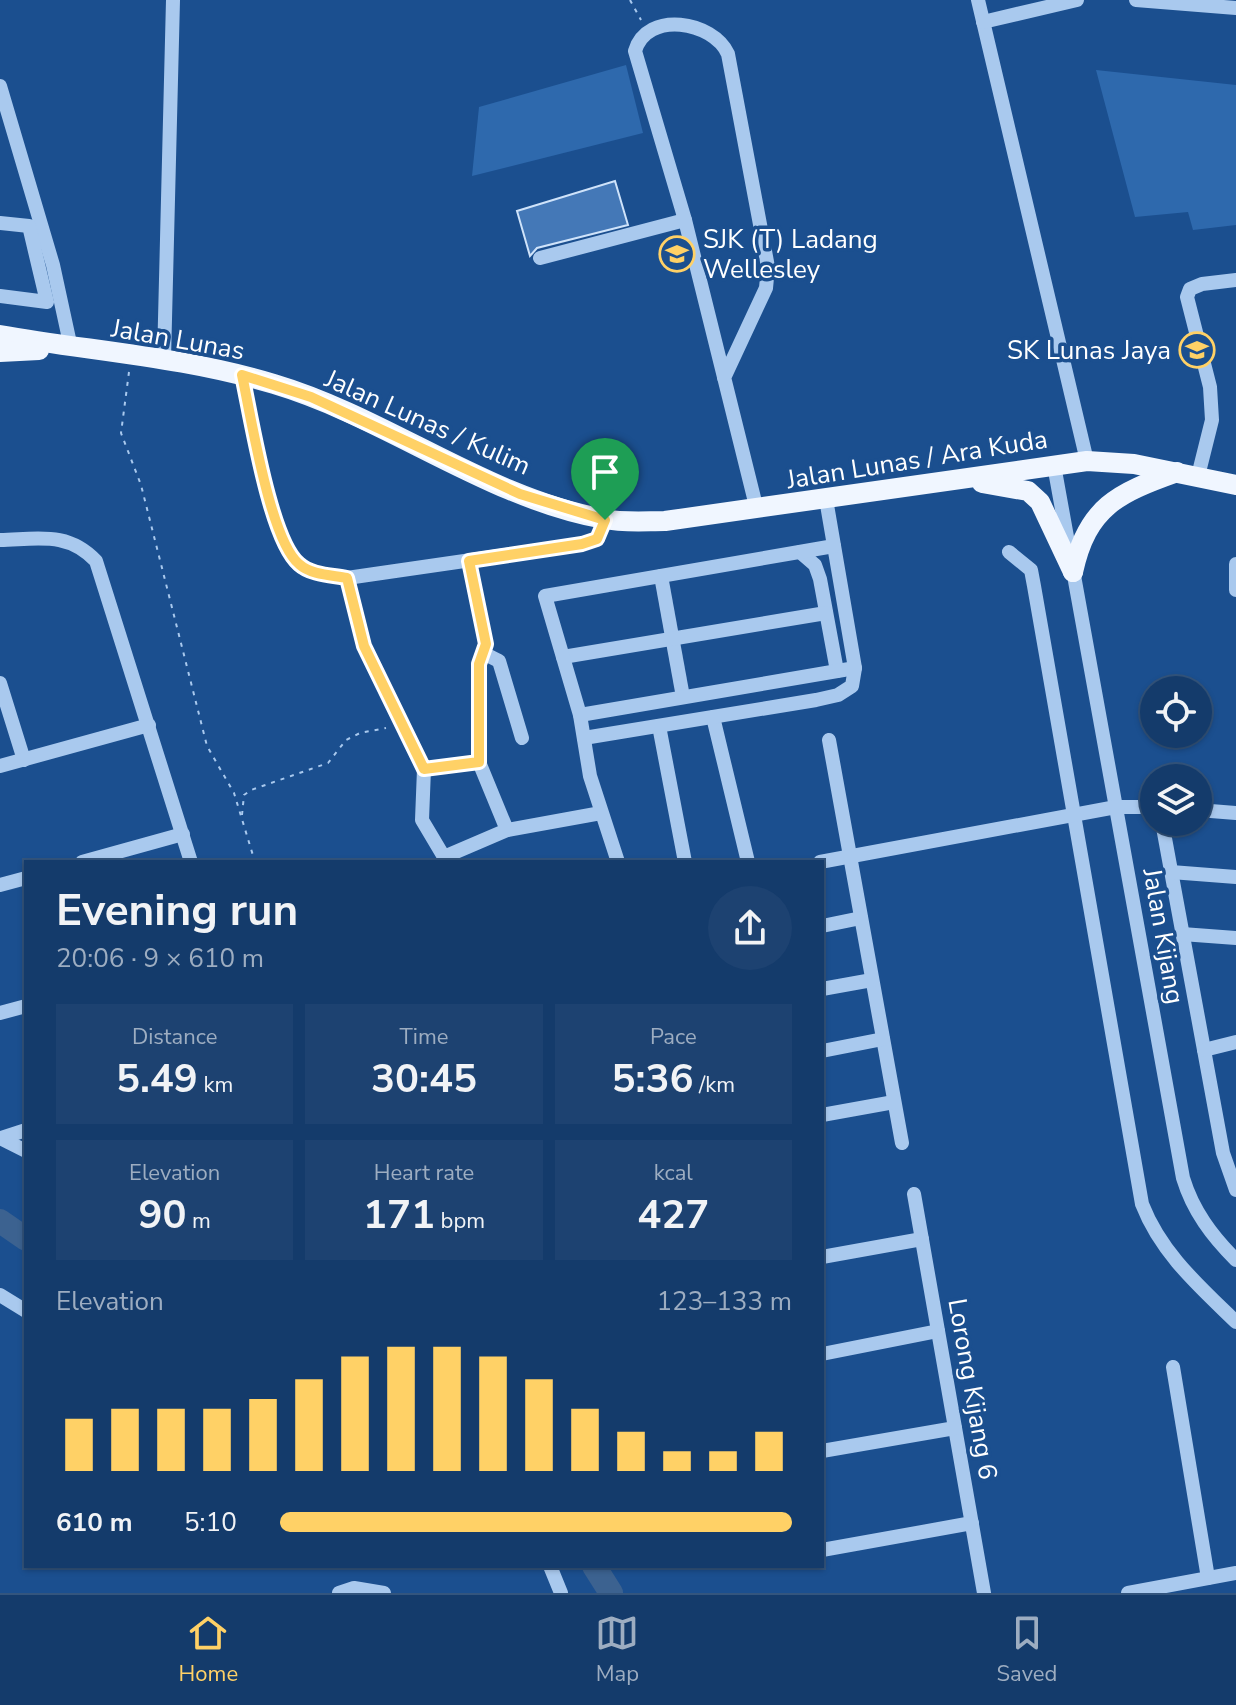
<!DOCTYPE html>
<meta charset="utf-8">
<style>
:root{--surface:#143b6b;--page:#1d4271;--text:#f1f3f6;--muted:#9dadc1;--line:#33557e;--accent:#ffd166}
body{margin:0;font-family:"Nunito Sans",sans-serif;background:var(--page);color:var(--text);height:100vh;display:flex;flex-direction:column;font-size:30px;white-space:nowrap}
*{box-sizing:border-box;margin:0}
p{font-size:26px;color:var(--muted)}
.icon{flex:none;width:44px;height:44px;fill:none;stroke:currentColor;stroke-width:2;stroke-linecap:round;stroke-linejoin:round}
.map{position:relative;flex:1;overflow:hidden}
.drawer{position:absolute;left:24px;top:860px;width:800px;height:708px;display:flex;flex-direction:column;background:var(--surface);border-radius:0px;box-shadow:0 2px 6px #0004,0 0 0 2px var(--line)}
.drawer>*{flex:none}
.tools{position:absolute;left:1140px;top:676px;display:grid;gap:16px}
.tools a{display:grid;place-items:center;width:72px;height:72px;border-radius:50%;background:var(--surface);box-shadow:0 2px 6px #0004,0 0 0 2px var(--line);font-size:40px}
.pin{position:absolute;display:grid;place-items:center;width:68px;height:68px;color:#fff;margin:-82px -34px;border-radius:50% 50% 50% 0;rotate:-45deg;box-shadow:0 0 8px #0007}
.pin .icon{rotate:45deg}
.round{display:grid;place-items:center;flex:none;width:84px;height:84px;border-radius:42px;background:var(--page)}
.headline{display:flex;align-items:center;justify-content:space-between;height:136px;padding:0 32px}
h1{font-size:44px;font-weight:700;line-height:60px}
.stats{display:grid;grid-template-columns:repeat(3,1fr);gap:12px;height:136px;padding:8px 32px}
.stats div{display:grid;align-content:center;border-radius:0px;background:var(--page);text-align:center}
.stats b{font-size:40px;font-weight:700}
.stats small{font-size:22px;font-weight:400}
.stats p{font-size:22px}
.chart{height:224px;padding:16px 32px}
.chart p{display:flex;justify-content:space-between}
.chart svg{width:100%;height:144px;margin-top:8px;stroke:var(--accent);stroke-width:6}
ul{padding:0 32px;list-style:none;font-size:26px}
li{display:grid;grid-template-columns:128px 96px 1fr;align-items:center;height:60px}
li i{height:20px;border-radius:10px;background:var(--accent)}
.tab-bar{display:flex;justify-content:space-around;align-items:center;height:112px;border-top:2px solid var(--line);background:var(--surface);font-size:22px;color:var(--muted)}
.tab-bar a{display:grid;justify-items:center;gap:4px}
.tab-bar .active{color:var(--accent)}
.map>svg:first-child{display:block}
</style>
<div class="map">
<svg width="1236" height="1593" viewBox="0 0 1236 1593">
<rect width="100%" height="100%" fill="#1b4f8f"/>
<!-- green -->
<g fill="#2e69ad">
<path d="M 626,65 L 643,133 L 472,176 L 479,107 Z"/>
<path d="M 1096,70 L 1236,85 L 1236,225 L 1193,230 L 1188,212 L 1135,217 Z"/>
</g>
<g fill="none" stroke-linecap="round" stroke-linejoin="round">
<!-- river -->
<g stroke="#3c6290" stroke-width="24">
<path d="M 0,1221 L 26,1239"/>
<path d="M 594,1566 L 611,1593"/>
</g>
</g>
<!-- building -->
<path fill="#4478b7" stroke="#cfe3fa" stroke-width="2" d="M 615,181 L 628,225 L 537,248 L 530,256 L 517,211 Z"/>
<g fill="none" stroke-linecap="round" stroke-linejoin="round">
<!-- path -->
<g stroke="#a9c9ee" stroke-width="2" stroke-dasharray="4 6" stroke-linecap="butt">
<path d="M 630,0 L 641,20"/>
<path d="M 129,372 L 121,433 L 141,485 L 207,746 L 234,793 L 255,862"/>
<path d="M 242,815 L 244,795 L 251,790 L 328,763 L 346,740 L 360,733 L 386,728"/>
</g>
<!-- minor -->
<g stroke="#a9c9ee" stroke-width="14">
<path d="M 978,0 L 1087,461"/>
<path d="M 1136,0 L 1236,8"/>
<path d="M 983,22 L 1077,0"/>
<path d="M 0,86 L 53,265 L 71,348"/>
<path d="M 0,223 L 29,226 L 47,302 L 0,296"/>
<path d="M 540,258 L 685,220"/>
<path d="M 164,359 L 173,0"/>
<path d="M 242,375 C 251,416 271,541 299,565 C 311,575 331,575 347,578 L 582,544 L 597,539 L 605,520"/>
<path d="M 724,378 L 766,288 L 768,267 L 728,54 C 713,21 647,10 635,51 L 685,220 L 757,510"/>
<path d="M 1054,465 L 1183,1178 C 1193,1211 1212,1236 1236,1260"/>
<path d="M 1198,476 L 1212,420 L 1210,387 L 1187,297 L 1190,289 L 1202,284 L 1236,280"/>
<path d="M 0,540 C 38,539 68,531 96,561 L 191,862"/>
<path d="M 800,552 L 815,565 L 820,579 L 837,671"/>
<path d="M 1009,552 L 1031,570 L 1034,586 L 1142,1204 C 1161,1253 1199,1286 1236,1322"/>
<path d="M 469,561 L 486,644 L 479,664 L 479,762 L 507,830"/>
<path d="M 1236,564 L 1236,590"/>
<path d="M 661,576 L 683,697"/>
<path d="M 347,578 L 364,646 L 424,769 L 422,820 L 444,857 L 507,830 L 601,813"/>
<path d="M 483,653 L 499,661 L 522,738"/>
<path d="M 563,657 L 826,613"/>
<path d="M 0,683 L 24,760"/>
<path d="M 580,715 L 855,668"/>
<path d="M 713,717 L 748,862"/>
<path d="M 659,726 L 685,862"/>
<path d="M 584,738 L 816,700 L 838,695 L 852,686 L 855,668 L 826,499"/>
<path d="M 829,740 L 902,1143"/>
<path d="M 0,766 L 149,725"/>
<path d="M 424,769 L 479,762"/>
<path d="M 1198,810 L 1236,813"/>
<path d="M 1162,822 L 1223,1153 L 1236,1190"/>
<path d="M 82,862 L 183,834"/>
<path d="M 618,862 L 590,776 L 580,715 L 545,596 L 834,546"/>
<path d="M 820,862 L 1116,807 L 1154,807"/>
<path d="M 1171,872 L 1236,877"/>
<path d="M 0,885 L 26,878"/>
<path d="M 822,926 L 861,918"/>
<path d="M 1182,934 L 1236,938"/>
<path d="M 822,989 L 872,980"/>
<path d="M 0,1013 L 26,1006"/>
<path d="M 1204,1050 L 1236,1042"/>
<path d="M 822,1051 L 883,1039"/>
<path d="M 822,1115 L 894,1102"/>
<path d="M 0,1138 L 26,1151"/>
<path d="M 1,1138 L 26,1130"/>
<path d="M 914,1194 L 984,1593"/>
<path d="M 822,1257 L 922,1239"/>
<path d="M 0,1295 L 26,1311"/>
<path d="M 822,1354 L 938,1331"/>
<path d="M 1173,1367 L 1208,1578"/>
<path d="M 822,1451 L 955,1428"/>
<path d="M 822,1550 L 972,1523"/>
<path d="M 550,1566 L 561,1593"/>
<path d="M 339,1593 L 354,1588 L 384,1593"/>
<path d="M 1128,1593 L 1236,1573"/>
</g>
<!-- major -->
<g stroke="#f0f6ff" stroke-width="20">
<path d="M 0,335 C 91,351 185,357 274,384 C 388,418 487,498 604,519 C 624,523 646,521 665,521 L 1087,461 L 1134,464 L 1236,485"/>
<path d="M 0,352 L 39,350"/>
<path d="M 982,483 L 1028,491 L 1040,502 L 1073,572"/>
<path d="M 1073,572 C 1087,507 1118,493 1177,472"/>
</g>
</g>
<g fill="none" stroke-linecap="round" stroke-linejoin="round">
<defs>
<path id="route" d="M 242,375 L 311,397 L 520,494 L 605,520 L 597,539 L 582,544 L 469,561 L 486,644 L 479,664 L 479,762 L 424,769 L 364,646 L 347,578 C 331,575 311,575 299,564 C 270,540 251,416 242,375 Z"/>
</defs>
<!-- route casing -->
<use href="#route" stroke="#fff" stroke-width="16"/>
<!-- route -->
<use href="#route" stroke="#ffd166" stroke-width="10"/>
</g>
<!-- icons -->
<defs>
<symbol id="school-ring" viewBox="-11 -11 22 22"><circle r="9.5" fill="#1b4f8f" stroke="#ffd166" stroke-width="1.5"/><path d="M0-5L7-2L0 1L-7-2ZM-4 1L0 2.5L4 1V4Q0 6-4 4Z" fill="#ffd166"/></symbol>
</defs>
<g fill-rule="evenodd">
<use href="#school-ring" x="657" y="234" width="40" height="40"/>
<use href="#school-ring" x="1177" y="330" width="40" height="40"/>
</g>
<g text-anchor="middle" stroke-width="7" stroke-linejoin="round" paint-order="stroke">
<!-- poi labels -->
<g font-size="26" fill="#fff" stroke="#1b4f8f" text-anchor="start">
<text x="703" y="248">SJK (T) Ladang<tspan x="703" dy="30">Wellesley</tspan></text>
<text x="1171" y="359" text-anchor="end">SK Lunas Jaya</text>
</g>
<!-- street labels -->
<g font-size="26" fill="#fff" stroke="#1b4f8f">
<text transform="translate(178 339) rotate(10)" y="9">Jalan Lunas</text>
<text transform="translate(428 422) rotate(24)" y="9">Jalan Lunas / Kulim</text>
<text transform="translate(917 459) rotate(-9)" y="9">Jalan Lunas / Ara Kuda</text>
<text transform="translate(1164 936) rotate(80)" y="9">Jalan Kijang</text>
<text transform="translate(973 1389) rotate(80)" y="9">Lorong Kijang 6</text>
</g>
</g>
</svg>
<div class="tools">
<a><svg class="icon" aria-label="locate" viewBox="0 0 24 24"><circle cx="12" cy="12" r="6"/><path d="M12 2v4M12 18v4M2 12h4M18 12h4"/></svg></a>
<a><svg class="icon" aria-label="layers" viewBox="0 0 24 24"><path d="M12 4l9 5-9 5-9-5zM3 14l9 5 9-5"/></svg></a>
</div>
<div class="pin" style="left:605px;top:520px;background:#1e9e55"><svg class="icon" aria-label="arrive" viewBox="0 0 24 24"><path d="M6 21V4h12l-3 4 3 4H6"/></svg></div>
<section class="drawer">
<div class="headline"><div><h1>Evening run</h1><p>20:06 · 9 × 610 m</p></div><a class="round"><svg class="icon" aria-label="share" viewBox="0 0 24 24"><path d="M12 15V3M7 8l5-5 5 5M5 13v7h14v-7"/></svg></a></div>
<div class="stats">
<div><p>Distance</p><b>5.49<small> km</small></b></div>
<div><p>Time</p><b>30:45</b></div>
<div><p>Pace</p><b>5:36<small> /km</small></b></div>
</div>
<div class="stats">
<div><p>Elevation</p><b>90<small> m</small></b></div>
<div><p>Heart rate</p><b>171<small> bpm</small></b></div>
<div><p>kcal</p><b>427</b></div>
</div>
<div class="chart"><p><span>Elevation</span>123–133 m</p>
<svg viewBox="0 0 160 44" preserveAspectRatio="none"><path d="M5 44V28M15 44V25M25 44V25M35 44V25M45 44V22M55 44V16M65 44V9M75 44V6M85 44V6M95 44V9M105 44V16M115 44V25M125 44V32M135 44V38M145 44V38M155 44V32"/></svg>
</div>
<ul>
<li><b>610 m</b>5:10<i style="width:100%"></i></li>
</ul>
</section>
</div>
<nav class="tab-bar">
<a class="active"><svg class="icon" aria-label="home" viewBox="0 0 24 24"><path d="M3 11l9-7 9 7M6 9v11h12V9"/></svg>Home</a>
<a><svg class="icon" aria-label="map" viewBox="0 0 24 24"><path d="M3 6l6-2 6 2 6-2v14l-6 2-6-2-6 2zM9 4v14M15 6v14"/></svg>Map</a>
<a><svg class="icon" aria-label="saved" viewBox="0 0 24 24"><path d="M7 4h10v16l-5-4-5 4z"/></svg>Saved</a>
</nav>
